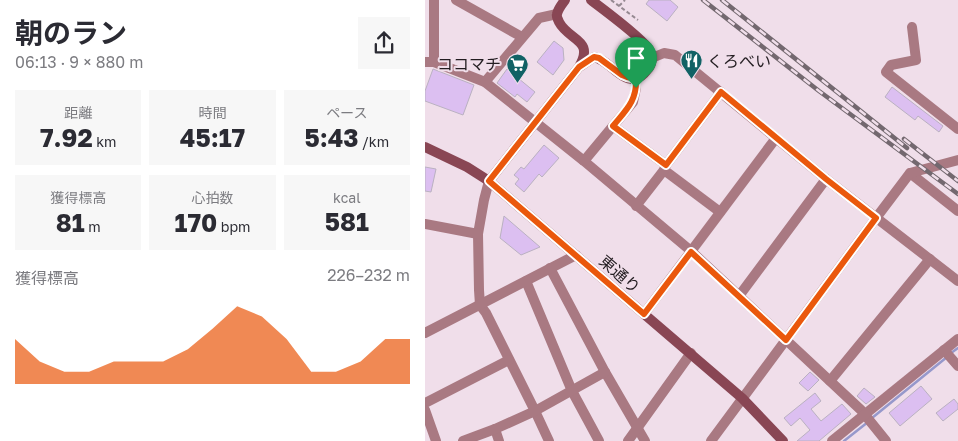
<!DOCTYPE html>
<html lang="ja">
<meta charset="utf-8">
<style>
:root{--surface:#fff;--page:#f7f7f7;--text:#2b2b33;--muted:#7c7c81;--accent:#ea580c}
body{margin:0;font-family:"Golos Text","Noto Sans JP",sans-serif;background:var(--page);color:var(--text);height:100vh;display:flex;flex-direction:column;font-size:19px;white-space:nowrap}
*{box-sizing:border-box;margin:0}
p{font-size:16px;color:var(--muted)}
.icon{flex:none;width:28px;height:28px;fill:none;stroke:currentColor;stroke-width:2;stroke-linecap:round;stroke-linejoin:round}
.map{position:relative;flex:1;overflow:hidden}
.details{display:flex;flex-direction:column;background:var(--surface);width:425px}
.details>*{flex:none}
.pin{position:absolute;display:grid;place-items:center;width:42px;height:42px;color:#fff;margin:-51px -21px;border-radius:50% 50% 50% 0;rotate:-45deg;box-shadow:0 0 5px #0007}
.pin .icon{rotate:45deg}
.round{display:grid;place-items:center;flex:none;width:52px;height:52px;border-radius:0px;background:var(--page)}
.overview{display:flex;align-items:center;justify-content:space-between;height:85px;padding:0 15px}
h1{font-size:28px;font-weight:700;line-height:38px}
.metrics{display:grid;grid-template-columns:repeat(3,1fr);gap:8px;height:85px;padding:5px 15px}
.metrics div{display:grid;align-content:center;border-radius:0px;background:var(--page);text-align:center}
.metrics b{font-size:25px;font-weight:700}
.metrics small{font-size:14px;font-weight:400}
.metrics p{font-size:14px}
.chart{height:140px;padding:10px 15px}
.chart p{display:flex;justify-content:space-between}
.chart svg{width:100%;height:90px;margin-top:5px;fill:var(--accent);opacity:.7}
main{display:flex;flex:1;min-height:0}
.map>svg:first-child{display:block}
</style>
<main>
<section class="details">
<div class="overview"><div><h1>朝のラン</h1><p>06:13 · 9 × 880 m</p></div><a class="round"><svg class="icon" aria-label="share" viewBox="0 0 24 24"><path d="M12 15V3M7 8l5-5 5 5M5 13v7h14v-7"/></svg></a></div>
<div class="metrics">
<div><p>距離</p><b>7.92<small> km</small></b></div>
<div><p>時間</p><b>45:17</b></div>
<div><p>ペース</p><b>5:43<small> /km</small></b></div>
</div>
<div class="metrics">
<div><p>獲得標高</p><b>81<small> m</small></b></div>
<div><p>心拍数</p><b>170<small> bpm</small></b></div>
<div><p>kcal</p><b>581</b></div>
</div>
<div class="chart"><p><span>獲得標高</span>226–232 m</p>
<svg viewBox="0 0 160 44" preserveAspectRatio="none"><path d="M0 44V22L10 33L20 38L30 38L40 33L50 33L60 33L70 27L80 17L90 6L100 11L110 22L120 38L130 38L140 33L150 22L160 22V44z"/></svg>
</div>
</section>
<div class="map">
<svg width="533" height="441" viewBox="0 0 533 441">
<rect width="100%" height="100%" fill="#f0deea"/>
<g fill="none" stroke-linecap="round" stroke-linejoin="round">
<!-- stream -->
<g stroke="#9698cb" stroke-width="2.5">
<path d="M 526,353 L 533,348"/>
<path d="M 447,418 L 522,357"/>
<path d="M 419,441 L 443,422"/>
</g>
</g>
<!-- building -->
<g fill="#dcbff1" stroke="#bab1c1">
<path d="M 224,0 L 245,0 L 253,7 L 242,21 L 221,4 Z"/>
<path d="M 129,41 L 138,48 L 139,60 L 128,75 L 112,62 Z"/>
<path d="M 8,69 L 49,85 L 38,115 L 0,101 L 0,91 Z"/>
<path d="M 82,69 L 110,92 L 102,102 L 92,94 L 90,97 L 72,83 Z"/>
<path d="M 467,87 L 518,126 L 514,132 L 493,116 L 490,120 L 460,97 Z"/>
<path d="M 119,145 L 134,158 L 117,177 L 114,174 L 99,192 L 90,184 L 94,179 L 89,175 L 96,167 L 99,169 Z"/>
<path d="M 0,167 L 11,169 L 6,192 L 0,191 Z"/>
<path d="M 79,216 L 115,247 L 96,255 L 75,238 Z"/>
<path d="M 385,372 L 394,380 L 383,391 L 374,383 Z"/>
<path d="M 496,386 L 507,399 L 475,426 L 464,413 Z"/>
<path d="M 439,388 L 450,397 L 441,404 L 432,396 Z"/>
<path d="M 390,393 L 396,401 L 386,409 L 396,421 L 417,404 L 426,414 L 394,441 L 372,441 L 385,430 L 375,418 L 366,426 L 359,418 Z"/>
<path d="M 529,399 L 533,404 L 533,409 L 518,421 L 511,413 Z"/>
</g>
<g fill="none" stroke-linecap="round" stroke-linejoin="round">
<!-- path -->
<g stroke="#958991" stroke-width="2" stroke-dasharray="4 2.5" stroke-linecap="butt">
<path d="M 186,0 L 213,20"/>
<path d="M 194,6 L 200,0"/>
</g>
<!-- street -->
<g stroke="#a97982" stroke-width="10">
<path d="M 9,0 L 9,62"/>
<path d="M 31,0 L 97,37"/>
<path d="M 487,27 L 491,60 L 466,65 L 461,72 L 533,129"/>
<path d="M 227,58 L 239,53 L 250,55 L 401,179 L 533,281"/>
<path d="M 0,62 L 9,62 L 60,82 L 159,161 L 266,251 L 314,296 L 436,410 L 461,441"/>
<path d="M 60,82 L 114,18 L 132,14"/>
<path d="M 188,126 L 241,165"/>
<path d="M 159,161 L 208,102 L 211,88 L 211,79"/>
<path d="M 239,170 L 295,212"/>
<path d="M 485,173 L 533,211"/>
<path d="M 64,181 L 59,200 L 53,234 L 54,290 L 55,305 L 61,313 L 110,411 L 124,441"/>
<path d="M 211,206 L 239,170 L 241,165 L 296,92"/>
<path d="M 0,224 L 53,234"/>
<path d="M 125,268 L 180,372 L 220,441"/>
<path d="M 101,281 L 147,391 L 174,441"/>
<path d="M 314,296 L 401,179"/>
<path d="M 219,314 L 351,138"/>
<path d="M 0,333 L 151,255"/>
<path d="M 519,350 L 533,366"/>
<path d="M 405,381 L 505,259"/>
<path d="M 0,403 L 84,360"/>
<path d="M 0,410 L 11,441"/>
<path d="M 70,429 L 74,441"/>
<path d="M 38,441 L 70,429 L 110,411 L 180,372"/>
<path d="M 203,441 L 266,353"/>
<path d="M 286,441 L 451,218 L 485,173 L 533,160"/>
<path d="M 407,441 L 533,339"/>
</g>
<!-- secondary -->
<g stroke="#894654" stroke-width="10">
<path d="M 156,66 L 169,57 C 184,60 194,80 210,79 C 215,78 219,74 222,70 C 227,65 228,58 225,51 C 221,41 178,9 166,0"/>
<path d="M 0,147 L 42,167 L 64,181 L 317,398 L 358,441"/>
<path d="M 64,181 L 154,67 C 170,39 144,41 134,22 C 133,19 131,17 132,14 C 133,9 137,4 140,0"/>
</g>
<defs>
<g id="rail">
<path d="M 278,0 L 394,91 L 533,194"/>
<path d="M 297,0 L 482,148"/>
<path d="M 479,139 L 533,181"/>
</g>
</defs>
<!-- rail casing -->
<use href="#rail" stroke="#73686f" stroke-width="4.5"/>
<!-- rail -->
<use href="#rail" stroke="#f0deea" stroke-width="2.5" stroke-dasharray="8" stroke-linecap="butt"/>
</g>
<g fill="none" stroke-linecap="round" stroke-linejoin="round">
<defs>
<path id="route" d="M 169,57 L 174,58 L 197,75 L 202,77 L 211,79 C 212,101 201,110 188,126 L 241,165 L 296,92 L 401,179 L 451,218 L 361,340 L 266,252 L 219,314 L 64,181 L 154,67 Z"/>
</defs>
<!-- route casing -->
<use href="#route" stroke="#fff" stroke-width="10"/>
<!-- route -->
<use href="#route" stroke="#ea580c" stroke-width="6"/>
</g>
<!-- icons -->
<defs>
<symbol id="restaurant-pin" viewBox="-11 -11 22 30"><path d="M0 17L-7.5 6A9.5 9.5 0 1 1 7.5 6Z" fill="#116265" stroke="#f0deea"/><path d="M-5-6h1v4h1v-4h1v4h1v-4h1v5L-1.5 .5V6h-2V.5L-5-1ZM5-6V6H3V1.5H1.5Q1.5-4 5-6Z" fill="#fff"/></symbol>
<symbol id="supermarket-pin" viewBox="-11 -11 22 30"><path d="M0 17L-7.5 6A9.5 9.5 0 1 1 7.5 6Z" fill="#116265" stroke="#f0deea"/><path d="M-6-5.5h2.5l.6 2H6L4.5 2H-2.5L-4.4-4H-6ZM-1.5 3.2a1.3 1.3 0 1 0 .1 0ZM3 3.2a1.3 1.3 0 1 0 .1 0Z" fill="#fff"/></symbol>
</defs>
<g fill-rule="evenodd">
<use href="#restaurant-pin" x="254" y="48" width="25" height="34"/>
<use href="#supermarket-pin" x="80" y="52" width="25" height="34"/>
</g>
<g text-anchor="middle" stroke-width="4" stroke-linejoin="round" paint-order="stroke">
<!-- poi labels -->
<g font-size="16" fill="#231d21" stroke="#f0deea" text-anchor="start">
<text x="282" y="67">くろべい</text>
<text x="76" y="70" text-anchor="end">ココマチ</text>
</g>
<!-- street labels -->
<g font-size="16" fill="#231d21" stroke="#f0deea">
<text transform="translate(195 274) rotate(41)" y="6">東通り</text>
</g>
</g>
</svg>
<div class="pin" style="left:211px;top:88px;background:#1e9e55"><svg class="icon" aria-label="arrive" viewBox="0 0 24 24"><path d="M6 21V4h12l-3 4 3 4H6"/></svg></div>
</div>
</main>
